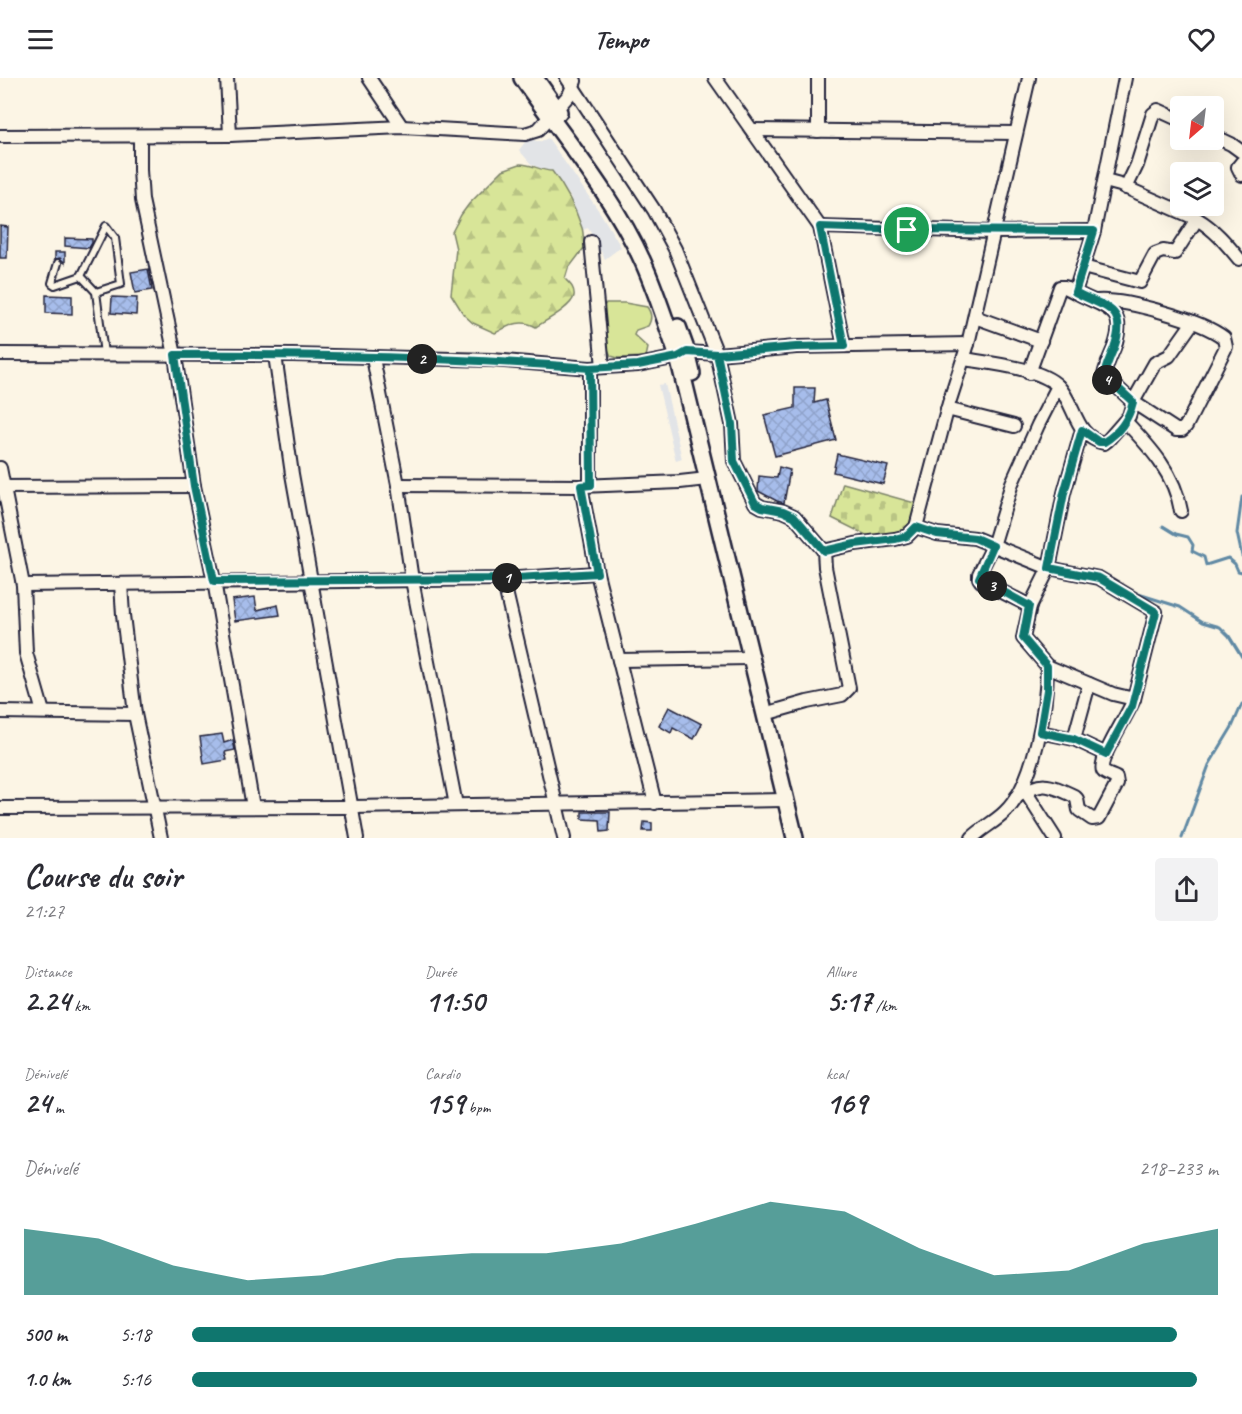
<!DOCTYPE html>
<html lang="fr">
<meta charset="utf-8">
<style>
:root{--surface:#fff;--page:#f2f2f3;--text:#2b2b33;--muted:#7c7c81;--accent:#0f766e}
body{margin:0;font-family:Caveat,sans-serif;background:var(--page);color:var(--text);height:100vh;display:flex;flex-direction:column;font-size:22px;white-space:nowrap}
*{box-sizing:border-box;margin:0}
p{font-size:20px;color:var(--muted)}
.icon{flex:none;width:33px;height:33px;fill:none;stroke:currentColor;stroke-width:2;stroke-linecap:round;stroke-linejoin:round}
.map{position:relative;height:760px;overflow:hidden}
.sheet{display:flex;flex-direction:column;background:var(--surface);flex:1}
.sheet>*{flex:none}
.needle{width:39px;rotate:208deg}
.tools{position:absolute;left:1170px;top:18px;display:grid;gap:12px}
.tools a{display:grid;place-items:center;width:54px;height:54px;border-radius:6px;background:var(--surface);box-shadow:0 6px 24px #0002;font-size:30px}
.pin{position:absolute;display:grid;place-items:center;width:51px;height:51px;color:#fff;margin:-26px;border:3px solid #fff;border-radius:50%;box-shadow:0 2px 6px #0007}
.km{position:absolute;width:30px;height:30px;margin:-15px;border-radius:50%;background:#222;color:#fff;font-size:16px;line-height:30px;text-align:center}
.round{display:grid;place-items:center;flex:none;width:63px;height:63px;border-radius:6px;background:var(--page)}
.headline{display:flex;align-items:center;justify-content:space-between;height:102px;padding:0 24px}
h1{font-size:33px;font-weight:700;line-height:45px}
.stats{display:grid;grid-template-columns:repeat(3,1fr);gap:9px;height:102px;padding:6px 24px}
.stats div{display:grid;align-content:center}
.stats b{font-size:30px;font-weight:700}
.stats small{font-size:16px;font-weight:400}
.stats p{font-size:16px}
.chart{height:168px;padding:12px 24px}
.chart p{display:flex;justify-content:space-between}
.chart svg{width:100%;height:108px;margin-top:6px;fill:var(--accent);opacity:.7}
ul{padding:0 24px;list-style:none;font-size:20px}
li{display:grid;grid-template-columns:96px 72px 1fr;align-items:center;height:45px}
li i{height:15px;border-radius:8px;background:var(--accent)}
header{display:flex;justify-content:space-between;align-items:center;height:78px;padding:0 24px;background:var(--surface);font-size:27px;font-weight:700}
.map>svg:first-child{display:block}
</style>
<header><svg class="icon" aria-label="menu" viewBox="0 0 24 24"><path d="M4 6h16M4 12h16M4 18h16"/></svg>Tempo<svg class="icon" aria-label="heart" viewBox="0 0 24 24"><path d="M12 20l-8-8c-3-5 5-10 8-4 3-6 11-1 8 4z"/></svg></header>
<div class="map">
<svg width="1242" height="760" viewBox="0 0 1242 760">
<defs>
<pattern id="forest-firs" width="22" height="20" patternUnits="userSpaceOnUse" patternTransform="scale(1.5)"><rect width="22" height="20" fill="#d8e598"/><path d="M5 1l3.5 6h-7zM16 11l3.5 6h-7z" fill="#b9c484"/></pattern>
<pattern id="cemetery-stones" width="16" height="16" patternUnits="userSpaceOnUse" patternTransform="scale(1.5)"><rect width="16" height="16" fill="#d8e598"/><path d="M2 7V4a2 2 0 0 1 4 0v3zM10 15v-3a2 2 0 0 1 4 0v3z" fill="#b9c484"/></pattern>
<pattern id="building-cross-hatch" width="8" height="8" patternUnits="userSpaceOnUse" patternTransform="scale(1.5)"><rect width="8" height="8" fill="#a7bdeb"/><path d="M0 0l8 8M0 8l8-8" fill="none" stroke="#8fa2ca"/></pattern>
</defs>
<rect width="100%" height="100%" fill="#fcf5e5"/>
<filter id="ink" filterUnits="userSpaceOnUse"><feTurbulence type="fractalNoise" baseFrequency=".0167" numOctaves="2"/><feDisplacementMap in="SourceGraphic" scale="12" xChannelSelector="R" yChannelSelector="G"/><feConvolveMatrix kernelMatrix="1 2 1 2 8 2 1 2 1" color-interpolation-filters="sRGB"/></filter>
<g filter="url(#ink)">
<!-- built -->
<g fill="#e2e4e7">
<path d="M 528,60 L 539,64 L 548,60 L 601,136 L 621,169 L 605,181 L 588,150 L 583,152 L 571,125 L 571,120 L 552,93 L 546,93 L 531,86 L 519,72 Z"/>
<path d="M 665,306 L 682,381 L 676,383 L 658,307 Z"/>
</g>
<!-- green -->
<path fill="#d8e598" stroke="#7d846a" stroke-width="1.5" d="M 606,225 L 625,225 L 647,229 C 652,236 652,241 648,248 L 636,252 L 634,257 L 648,270 L 646,279 L 618,280 L 611,278 L 607,269 L 602,231 Z"/>
<!-- forest -->
<path fill="url(#forest-firs)" stroke="#7d846a" stroke-width="1.5" d="M 520,86 C 532,86 541,93 552,93 C 566,111 575,129 582,150 C 584,156 583,164 584,170 L 568,191 L 565,201 C 570,206 575,210 574,218 C 572,229 545,243 536,249 C 520,240 509,248 495,255 L 473,245 L 464,237 L 451,216 L 456,171 L 452,154 L 461,137 L 469,126 L 503,92 Z"/>
<!-- cemetery -->
<path fill="url(#cemetery-stones)" stroke="#7d846a" stroke-width="1.5" d="M 843,405 L 922,427 L 916,449 L 878,463 L 832,440 Z"/>
<g fill="none" stroke-linecap="round" stroke-linejoin="round">
<!-- stream -->
<g stroke="#6089a4" stroke-width="3">
<path d="M 1242,419 L 1237,455 L 1242,478"/>
<path d="M 1163,448 L 1176,456 L 1188,459 L 1193,467 L 1192,473 L 1204,479 L 1206,487 L 1228,480 L 1235,486 L 1238,493 L 1242,494"/>
<path d="M 1135,515 L 1180,529 L 1203,544 L 1220,549 L 1229,558 L 1242,579"/>
<path d="M 1182,760 L 1209,687 L 1232,649 L 1242,626"/>
</g>
</g>
<!-- building -->
<g fill="url(#building-cross-hatch)" stroke="#22223b" stroke-width="1.5">
<path d="M 0,148 L 8,149 L 7,180 L 0,180 Z"/>
<path d="M 65,160 L 92,161 L 92,165 L 89,170 L 65,168 Z"/>
<path d="M 55,174 L 65,174 L 65,185 L 60,180 L 55,181 Z"/>
<path d="M 148,191 L 152,212 L 135,215 L 131,194 Z"/>
<path d="M 46,217 L 72,218 L 72,236 L 46,235 Z"/>
<path d="M 112,219 L 137,220 L 136,237 L 111,235 Z"/>
<path d="M 795,310 L 815,310 L 814,325 L 826,322 L 836,362 L 775,378 L 764,337 L 795,330 Z"/>
<path d="M 837,376 L 888,388 L 883,406 L 833,394 Z"/>
<path d="M 779,389 L 790,392 L 784,425 L 777,423 L 758,413 L 759,398 L 777,400 Z"/>
<path d="M 255,519 L 257,532 L 278,527 L 280,537 L 235,543 L 232,522 Z"/>
<path d="M 669,629 L 702,646 L 694,661 L 673,650 L 671,655 L 659,648 Z"/>
<path d="M 222,656 L 224,665 L 233,662 L 235,672 L 225,674 L 227,682 L 204,686 L 200,659 Z"/>
<path d="M 582,734 L 610,734 L 609,753 L 601,754 L 600,742 L 582,741 Z"/>
<path d="M 644,744 L 652,745 L 652,753 L 643,753 Z"/>
</g>
<g fill="none" stroke-linecap="round" stroke-linejoin="round">
<defs>
<g id="service">
<path d="M 58,185 L 52,205 L 55,207 L 81,198 L 106,148 L 115,160 L 121,206 L 96,214"/>
<path d="M 81,198 L 96,214 L 104,276"/>
</g>
<g id="minor">
<path d="M 227,0 L 230,57"/>
<path d="M 369,0 L 402,49"/>
<path d="M 567,0 L 654,132 L 675,171 L 717,276 L 732,346 L 734,383 L 755,425 L 762,429 L 783,433 L 794,438 L 824,473 L 855,466 L 895,461 L 907,458 L 916,449 L 949,325 L 968,266 L 1029,0"/>
<path d="M 715,0 L 820,149 L 844,268"/>
<path d="M 753,52 L 1016,55"/>
<path d="M 818,53 L 818,0"/>
<path d="M 0,58 L 230,57 L 402,49 L 525,56 L 538,52 L 569,17 L 575,3"/>
<path d="M 140,58 L 140,92 L 142,122 L 175,277 L 194,408 L 214,503 L 253,729"/>
<path d="M 1214,58 L 1231,66 L 1242,74"/>
<path d="M 1242,84 L 1238,89 L 1242,97"/>
<path d="M 1105,103 L 1120,107 L 1197,141 C 1214,151 1226,165 1239,181"/>
<path d="M 1126,110 L 1137,87 L 1153,36 L 1158,32 L 1180,42"/>
<path d="M 820,149 L 994,154 L 1094,153"/>
<path d="M 591,164 L 603,289"/>
<path d="M 1083,189 L 1140,204 L 1155,176 L 1163,173 L 1175,175 L 1197,141"/>
<path d="M 1097,223 C 1124,221 1202,242 1224,260 L 1226,269 L 1186,348 L 1182,352 L 1176,352 L 1133,324 L 1155,285 L 1169,278 L 1193,244"/>
<path d="M 975,239 L 1041,263"/>
<path d="M 0,276 L 293,277 L 492,282 L 590,290 L 638,287 L 678,279 L 687,274 L 717,276 L 796,269 L 968,266"/>
<path d="M 275,277 L 292,396 L 357,760"/>
<path d="M 373,280 L 398,407 L 412,502 L 456,727"/>
<path d="M 964,281 C 988,285 1041,290 1058,308 C 1076,326 1074,359 1104,365 L 1108,362 L 1129,338 L 1133,324 L 1104,297 C 1106,288 1110,279 1114,270 C 1129,229 1104,230 1075,214 L 1094,153 L 1125,0"/>
<path d="M 590,290 L 590,407"/>
<path d="M 1029,295 L 1060,209 L 1065,209 L 1075,214"/>
<path d="M 947,331 L 1014,348"/>
<path d="M 1125,343 C 1150,369 1175,396 1181,433"/>
<path d="M 0,390 L 23,507 L 26,575 L 43,634"/>
<path d="M 398,407 L 581,408 L 680,404 L 707,401"/>
<path d="M 581,408 L 597,495 L 655,725"/>
<path d="M 0,409 L 194,408"/>
<path d="M 916,449 L 937,456 L 975,460 L 1049,490 L 1099,500 L 1156,534 L 1134,621 L 1113,616 L 1047,588 L 1023,560 L 1030,528 L 1049,490 L 1064,415 L 1082,352"/>
<path d="M 503,501 L 564,760"/>
<path d="M 121,506 L 123,537 L 135,636 L 161,760"/>
<path d="M 23,507 L 503,501 L 597,495"/>
<path d="M 1030,528 L 981,503 L 979,500 L 979,496 L 993,468 L 1012,405 L 1038,347 L 1058,308"/>
<path d="M 619,582 L 751,580"/>
<path d="M 0,634 L 135,636"/>
<path d="M 772,634 L 807,624 L 842,617 L 849,610 L 825,489 L 824,473"/>
<path d="M 1040,654 L 1074,661 L 1106,676"/>
<path d="M 1074,661 L 1089,606"/>
<path d="M 1025,713 L 1055,760"/>
<path d="M 1016,719 C 1042,703 1047,705 1074,718 L 1077,721 L 1079,732 L 1092,741 L 1099,740 L 1117,706 L 1116,700 C 1112,698 1105,696 1103,693 C 1097,682 1130,634 1134,621"/>
<path d="M 0,730 L 352,729 L 785,722"/>
<path d="M 972,760 C 982,750 995,744 1005,734 C 1035,705 1047,627 1047,588"/>
</g>
<g id="tertiary">
<path d="M 522,0 C 563,59 614,119 643,184 C 657,215 667,248 678,279 L 795,760"/>
<path d="M 535,0 L 559,34"/>
<path d="M 678,249 L 687,274 L 692,295"/>
</g>
</defs>
<!-- service casing -->
<use href="#service" stroke="#22223b" stroke-width="10"/>
<!-- minor casing -->
<use href="#minor" stroke="#22223b" stroke-width="16"/>
<!-- tertiary casing -->
<use href="#tertiary" stroke="#22223b" stroke-width="20"/>
<!-- service -->
<use href="#service" stroke="#fcf5e5" stroke-width="6"/>
<!-- minor -->
<use href="#minor" stroke="#fcf5e5" stroke-width="12"/>
<!-- tertiary -->
<use href="#tertiary" stroke="#fcf5e5" stroke-width="15"/>
</g>
</g>
<g fill="none" stroke-linecap="round" stroke-linejoin="round" filter="url(#ink)">
<defs>
<path id="route" d="M 907,152 L 820,149 L 844,268 L 796,269 L 717,276 L 687,274 L 678,279 L 638,287 L 590,290 L 591,407 L 581,408 L 597,495 L 502,501 L 214,503 L 194,408 L 175,277 C 313,276 452,279 590,290 L 638,287 L 678,279 L 687,274 L 717,276 L 732,346 L 734,383 L 755,425 L 762,429 L 783,433 L 794,438 L 824,473 L 855,466 L 895,461 L 907,458 L 916,449 L 937,456 L 975,460 L 993,468 L 979,500 L 1029,528 L 1023,560 L 1047,588 L 1047,612 L 1040,654 L 1074,661 L 1106,676 L 1132,628 L 1156,534 L 1099,500 L 1049,490 L 1064,415 L 1082,352 L 1099,364 L 1104,364 C 1119,355 1129,340 1133,324 L 1104,297 C 1106,288 1110,279 1114,270 C 1129,228 1104,230 1075,214 L 1094,153 L 907,152"/>
</defs>
<!-- route casing -->
<use href="#route" stroke="#fff" stroke-width="12"/>
<!-- route -->
<use href="#route" stroke="#0f766e" stroke-width="8"/>
</g>
</svg>
<div class="tools">
<a><svg class="needle" viewBox="-14 -14 28 28"><path d="M0-13l5 13h-10z" fill="#e53935"/><path d="M0 13l5-13h-10z" fill="#7c7c81"/></svg></a>
<a><svg class="icon" aria-label="layers" viewBox="0 0 24 24"><path d="M12 4l9 5-9 5-9-5zM3 14l9 5 9-5"/></svg></a>
</div>
<div class="pin" style="left:907px;top:152px;background:#1e9e55"><svg class="icon" aria-label="arrive" viewBox="0 0 24 24"><path d="M6 21V4h12l-3 4 3 4H6"/></svg></div>
<b class="km" style="left:507px;top:500px">1</b>
<b class="km" style="left:422px;top:281px">2</b>
<b class="km" style="left:992px;top:508px">3</b>
<b class="km" style="left:1107px;top:302px">4</b>
</div>
<section class="sheet">
<div class="headline"><div><h1>Course du soir</h1><p>21:27</p></div><a class="round"><svg class="icon" aria-label="share" viewBox="0 0 24 24"><path d="M12 15V3M7 8l5-5 5 5M5 13v7h14v-7"/></svg></a></div>
<div class="stats">
<div><p>Distance</p><b>2.24<small> km</small></b></div>
<div><p>Durée</p><b>11:50</b></div>
<div><p>Allure</p><b>5:17<small> /km</small></b></div>
</div>
<div class="stats">
<div><p>Dénivelé</p><b>24<small> m</small></b></div>
<div><p>Cardio</p><b>159<small> bpm</small></b></div>
<div><p>kcal</p><b>169</b></div>
</div>
<div class="chart"><p><span>Dénivelé</span>218–233 m</p>
<svg viewBox="0 0 160 44" preserveAspectRatio="none"><path d="M0 44V17L10 21L20 32L30 38L40 36L50 29L60 27L70 27L80 23L90 15L100 6L110 10L120 25L130 36L140 34L150 23L160 17V44z"/></svg>
</div>
<ul>
<li><b>500 m</b>5:18<i style="width:96%"></i></li>
<li><b>1.0 km</b>5:16<i style="width:98%"></i></li>
</ul>
</section>
